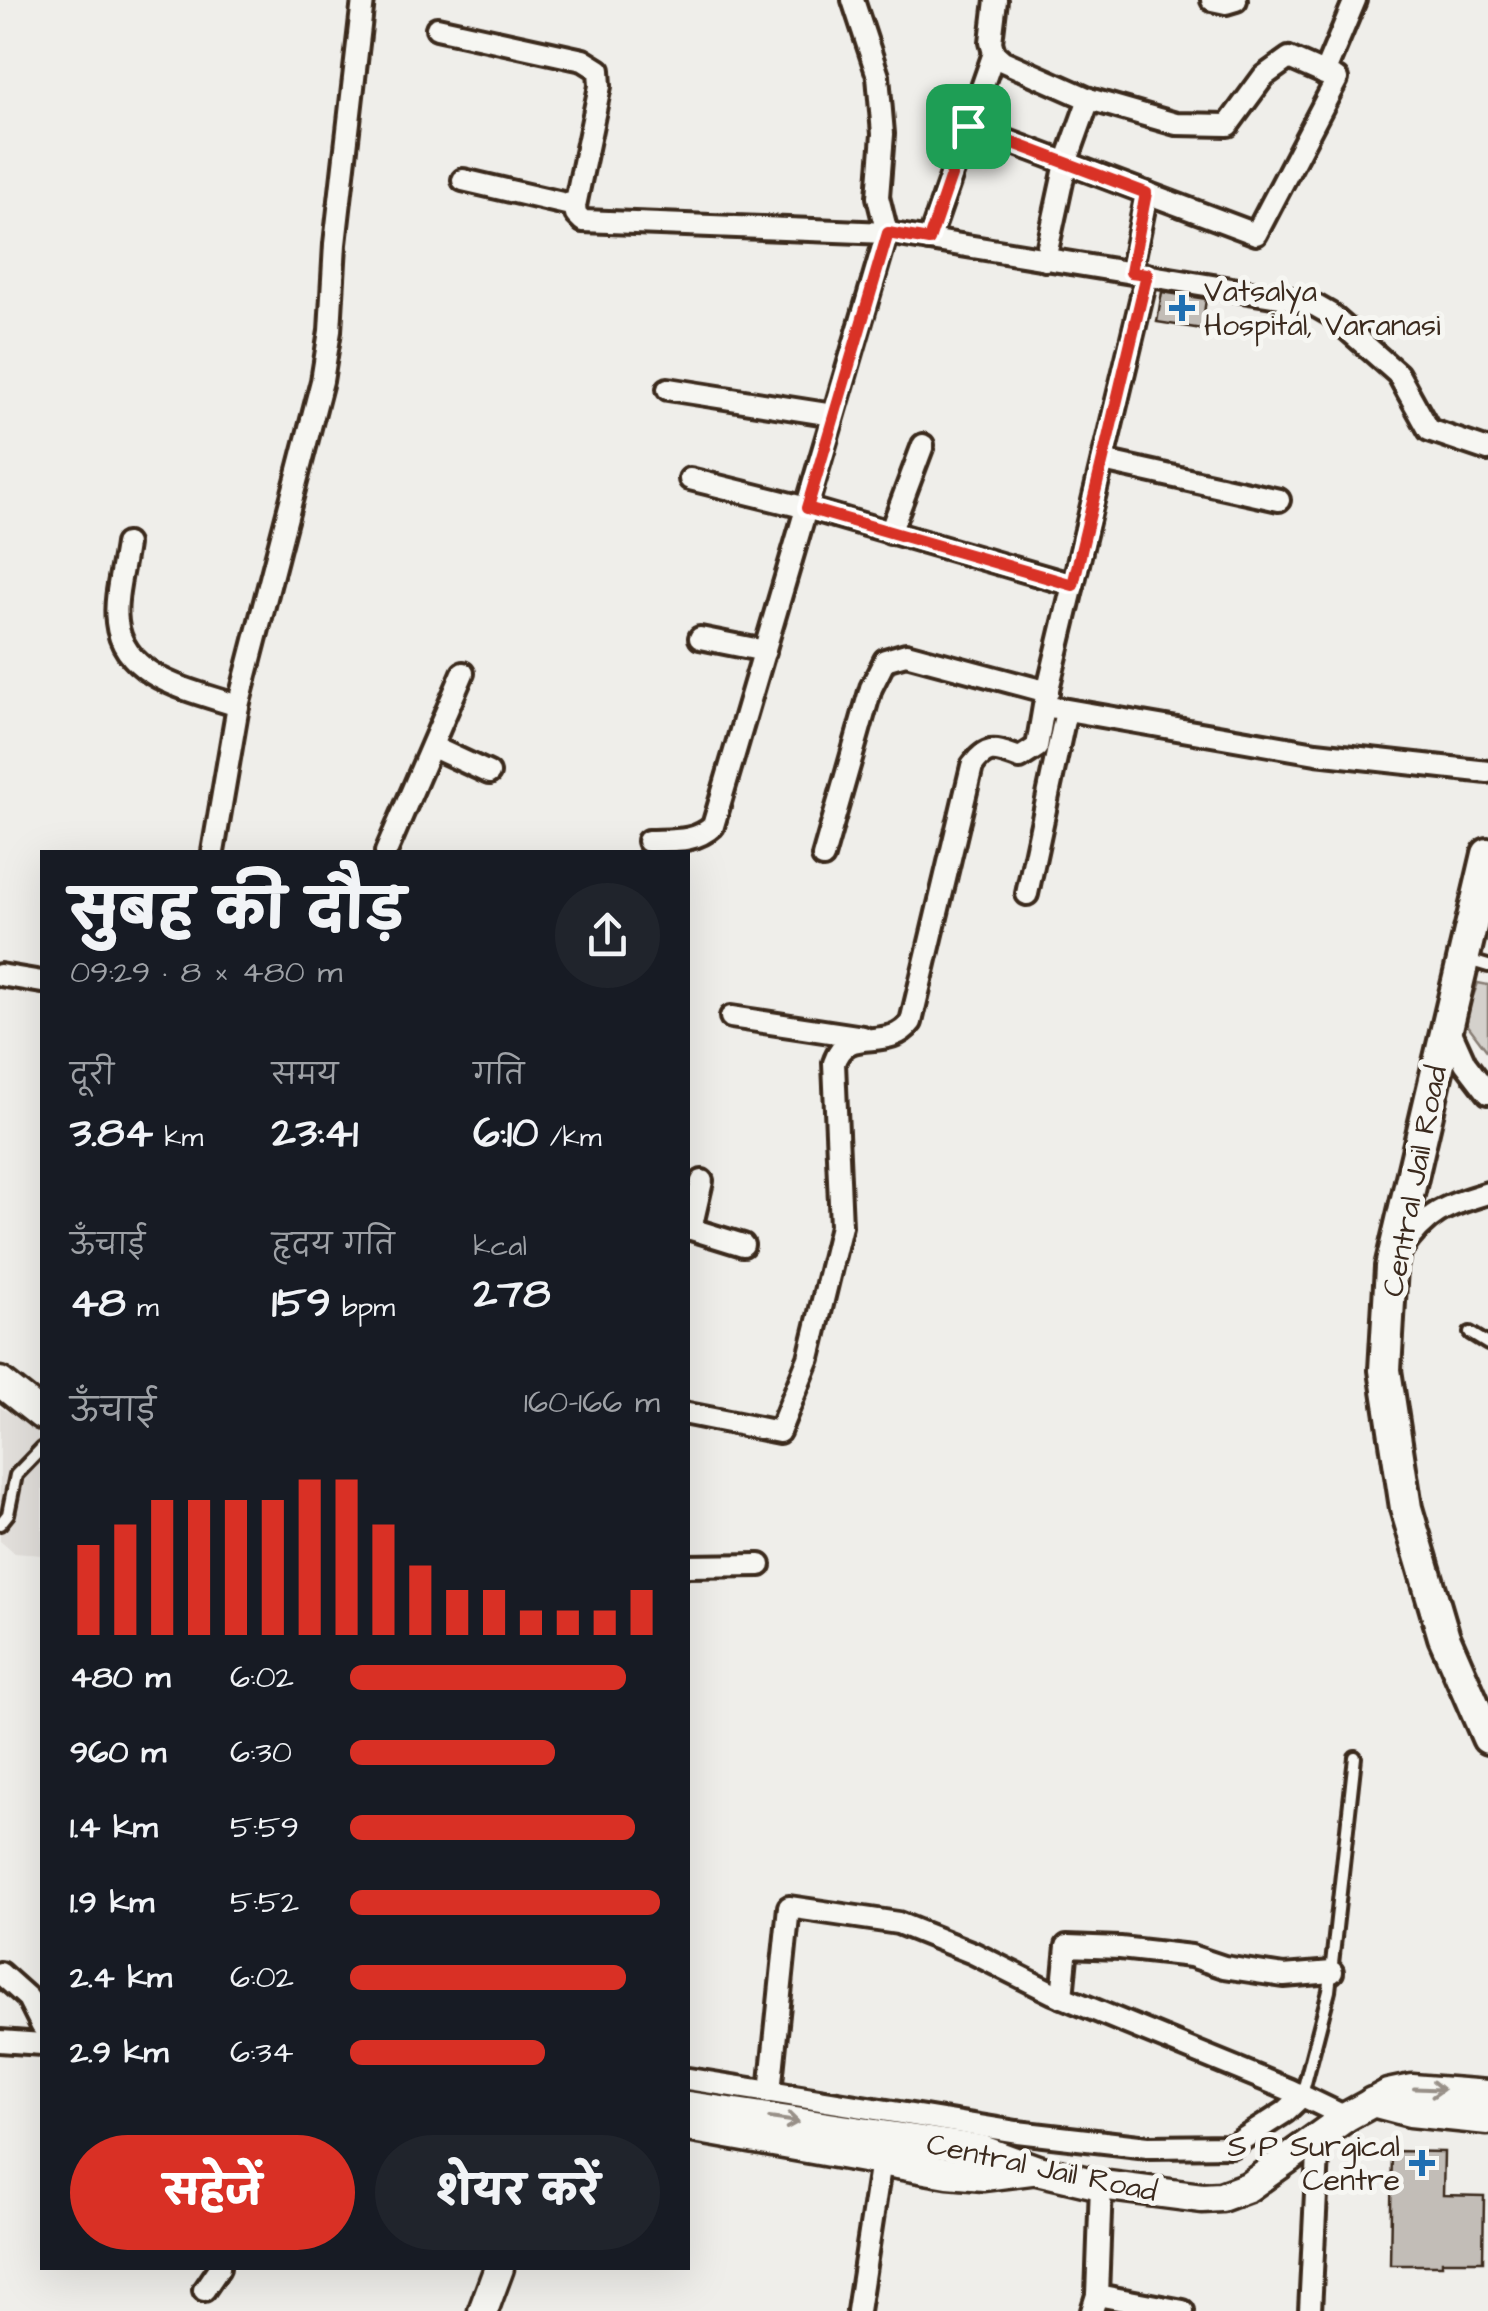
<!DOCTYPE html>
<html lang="hi">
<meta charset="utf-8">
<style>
:root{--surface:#171b24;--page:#20242c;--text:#f1f3f6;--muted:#9ea1a6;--accent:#d93025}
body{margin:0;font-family:"Architects Daughter","Playpen Sans Deva",sans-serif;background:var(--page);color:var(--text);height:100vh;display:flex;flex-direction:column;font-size:38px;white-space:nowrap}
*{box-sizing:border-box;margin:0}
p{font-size:32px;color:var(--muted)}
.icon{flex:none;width:55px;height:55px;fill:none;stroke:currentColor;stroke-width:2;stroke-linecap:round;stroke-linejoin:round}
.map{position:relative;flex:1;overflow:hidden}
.side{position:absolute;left:40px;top:850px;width:650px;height:1420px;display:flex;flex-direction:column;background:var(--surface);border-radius:0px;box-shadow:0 10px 40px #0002}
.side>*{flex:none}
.pin{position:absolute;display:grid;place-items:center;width:85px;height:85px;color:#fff;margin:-42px;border-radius:20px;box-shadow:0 5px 15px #0006}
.round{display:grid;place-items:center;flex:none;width:105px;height:105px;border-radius:52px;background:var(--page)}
.overview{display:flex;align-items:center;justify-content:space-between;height:170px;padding:0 30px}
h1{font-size:55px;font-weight:800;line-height:75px}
.stats{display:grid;grid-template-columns:repeat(3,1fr);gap:15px;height:170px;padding:10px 30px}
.stats div{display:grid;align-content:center}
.stats b{font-size:42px;font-weight:800}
.stats small{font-size:28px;font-weight:400}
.stats p{font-size:28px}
.chart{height:280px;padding:20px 30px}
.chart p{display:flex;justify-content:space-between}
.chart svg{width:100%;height:180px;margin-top:10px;stroke:var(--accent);stroke-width:6}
.primary-button{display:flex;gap:20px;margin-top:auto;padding:20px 30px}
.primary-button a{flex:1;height:115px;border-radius:60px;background:var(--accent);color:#fff;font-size:40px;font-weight:800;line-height:115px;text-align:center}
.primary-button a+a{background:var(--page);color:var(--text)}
ul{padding:0 30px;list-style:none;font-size:32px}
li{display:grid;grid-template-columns:160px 120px 1fr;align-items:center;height:75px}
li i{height:25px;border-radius:12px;background:var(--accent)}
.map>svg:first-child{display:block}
</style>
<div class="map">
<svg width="1488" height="2311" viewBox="0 0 1488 2311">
<rect width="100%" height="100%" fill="#efeeea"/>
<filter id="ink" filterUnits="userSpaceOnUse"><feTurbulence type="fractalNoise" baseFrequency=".01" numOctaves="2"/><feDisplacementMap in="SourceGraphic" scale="20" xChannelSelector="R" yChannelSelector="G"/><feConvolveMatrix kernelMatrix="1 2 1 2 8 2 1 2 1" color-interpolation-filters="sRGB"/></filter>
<g filter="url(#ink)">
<!-- built -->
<path fill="#e2dfdb" d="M 0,1407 L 42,1431 L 42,1555 L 14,1553 L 0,1541 Z"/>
<!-- green -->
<path fill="#d4d1cc" stroke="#887e75" stroke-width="2.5" d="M 1478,983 L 1488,985 L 1488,1052 L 1464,1020 Z"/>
<!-- building -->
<g fill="#c2bdb7" stroke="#3b2a1e" stroke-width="2.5">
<path d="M 1162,292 L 1206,299 L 1202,329 L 1157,322 Z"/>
<path d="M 1392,2151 L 1444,2152 L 1443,2195 L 1484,2196 L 1483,2261 L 1442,2261 L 1442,2265 L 1390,2265 Z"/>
</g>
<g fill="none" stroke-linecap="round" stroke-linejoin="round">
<defs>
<g id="lane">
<path d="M 1468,960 L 1488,966"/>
<path d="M 1470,1333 L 1488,1344"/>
<path d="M 0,1524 L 8,1514 L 16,1475 L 42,1448"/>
<path d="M 1302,2095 L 1329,1991 L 1355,1757"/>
</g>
<g id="street">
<path d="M 1212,0 L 1226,3 L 1236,0"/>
<path d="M 437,28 L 583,60 L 599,70 L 600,86 L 575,206 L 576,214 L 583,221 L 887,233 L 1292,299 L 1316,306 L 1330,314 L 1398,374 L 1429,430 L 1488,450"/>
<path d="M 1324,74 L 1355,0"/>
<path d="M 968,126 L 1256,234 L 1337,79 L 1289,58 L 1264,76 L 1228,125 L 1176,124 L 1089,99 L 1003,61 L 994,53 L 991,42 L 996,0"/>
<path d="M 463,180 L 575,206"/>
<path d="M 929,240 L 994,53"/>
<path d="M 1045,260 L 1066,163 L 1089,99"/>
<path d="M 1131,272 L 1147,193"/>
<path d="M 668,389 L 833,415"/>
<path d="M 1103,461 L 1279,500"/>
<path d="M 690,479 L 807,508 L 1073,585"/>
<path d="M 890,533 L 923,445"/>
<path d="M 126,544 C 123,568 114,598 117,622 C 123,679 194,691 238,706"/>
<path d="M 700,638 L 765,651"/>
<path d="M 1044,706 L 1316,753 L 1488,772"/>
<path d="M 433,747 L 489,773"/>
<path d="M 648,841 C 672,840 695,843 713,826 L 887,233 L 878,197 L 883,134 L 878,76 L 853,0"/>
<path d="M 213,852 L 238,706 L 322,381 L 330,331 L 335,244 L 363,0"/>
<path d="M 386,852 L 463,673"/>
<path d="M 823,857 L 871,688 L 885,660 L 906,654 L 1048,692"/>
<path d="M 1027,894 L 1066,711"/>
<path d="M 0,975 L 42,982"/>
<path d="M 731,1017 L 863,1037"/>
<path d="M 1447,1023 L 1465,1063 L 1488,1093"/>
<path d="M 688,1228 L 743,1245"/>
<path d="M 691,1229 L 702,1181"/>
<path d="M 1401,1250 C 1427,1212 1445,1206 1488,1193"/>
<path d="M 688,1414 L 779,1432 L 809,1358 L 841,1226 L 834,1063 C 847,1023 887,1054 911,1022 L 972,766 C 988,744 996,750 1020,758 L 1037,747 L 1044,706 L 1147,275"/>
<path d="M 688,1566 L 760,1565"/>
<path d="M 0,1973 L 28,1998 L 42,2026"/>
<path d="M 1062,1997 L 1067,1946 L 1120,1948 L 1191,1956 L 1224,1967 L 1284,1976 L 1332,1972"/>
<path d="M 0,2041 L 42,2044"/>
<path d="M 688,2079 L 770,2092 L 789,1907 L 898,1923 L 973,1953 L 1053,1993 L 1290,2090 L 1346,2117"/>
<path d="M 770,2092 L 1017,2132 L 1148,2147 L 1232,2146 L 1285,2112 L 1302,2096"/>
<path d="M 204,2290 L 219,2268"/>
<path d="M 1097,2295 L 1183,2311"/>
<path d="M 858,2311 L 881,2161"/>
<path d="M 1092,2311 L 1097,2295 L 1101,2185"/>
<path d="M 1310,2311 L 1319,2135"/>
</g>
<g id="secondary">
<path d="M 0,1382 L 42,1415"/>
<path d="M 1372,2102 L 1410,2112 L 1488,2120"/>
<path d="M 688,2106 L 982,2150 L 1037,2170 L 1101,2185 L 1202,2198 L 1221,2197 L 1248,2187 L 1346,2117 L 1388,2094 L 1412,2089 L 1488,2095"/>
<path d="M 688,2127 L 948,2173 L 984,2176 L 1031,2170"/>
<path d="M 483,2311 L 499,2268"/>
</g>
<path id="primary" d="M 1488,854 L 1391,1267 L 1385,1370 L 1406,1508 L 1444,1637 L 1488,1738"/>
</defs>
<!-- lane casing -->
<use href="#lane" stroke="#3b2a1e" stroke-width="18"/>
<!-- street casing -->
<use href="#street" stroke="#3b2a1e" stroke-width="28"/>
<!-- secondary casing -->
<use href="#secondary" stroke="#3b2a1e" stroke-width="35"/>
<!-- primary casing -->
<use href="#primary" stroke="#3b2a1e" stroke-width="38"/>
<!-- lane -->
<use href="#lane" stroke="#f6f6f2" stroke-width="10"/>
<!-- street -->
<use href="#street" stroke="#f6f6f2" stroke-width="20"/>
<!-- secondary -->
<use href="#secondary" stroke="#f6f6f2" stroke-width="28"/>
<!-- primary -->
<use href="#primary" stroke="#f6f6f2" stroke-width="30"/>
</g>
<!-- one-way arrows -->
<defs><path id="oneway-shaft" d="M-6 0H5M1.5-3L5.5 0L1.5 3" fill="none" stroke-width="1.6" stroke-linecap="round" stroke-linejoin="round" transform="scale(2.5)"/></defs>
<g stroke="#989088">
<use href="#oneway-shaft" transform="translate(1429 2089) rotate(2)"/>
<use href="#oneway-shaft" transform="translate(784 2120) rotate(8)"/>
</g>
</g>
<g fill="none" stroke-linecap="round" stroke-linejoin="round" filter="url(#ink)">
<defs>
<path id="route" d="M 968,126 L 1146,193 L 1131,272 L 1147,274 L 1073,585 L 807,508 L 888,233 L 929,240 Z"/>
</defs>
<!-- route casing -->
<use href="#route" stroke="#fff" stroke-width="20"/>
<!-- route -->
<use href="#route" stroke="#d93025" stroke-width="12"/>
</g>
<!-- markers -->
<g fill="#1f6fb2" stroke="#f6f6f2" stroke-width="4">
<path d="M1177 293h10v10h10v10h-10v10h-10v-10h-10v-10h10z"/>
<path d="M1417 2148h10v10h10v10h-10v10h-10v-10h-10v-10h10z"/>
</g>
<g text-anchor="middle" stroke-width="10" stroke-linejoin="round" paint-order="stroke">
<!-- poi labels -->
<g font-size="30" fill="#3b2a1e" stroke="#f6f6f2" text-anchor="start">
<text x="1204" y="301">Vatsalya<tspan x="1204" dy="34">Hospital, Varanasi</tspan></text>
<text x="1400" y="2156" text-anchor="end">S P Surgical<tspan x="1400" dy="34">Centre</tspan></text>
</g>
<!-- street labels -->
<g font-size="30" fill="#3b2a1e" stroke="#f6f6f2">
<text transform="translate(1414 1181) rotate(-79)" y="10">Central Jail Road</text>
<text transform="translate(1042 2167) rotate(12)" y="10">Central Jail Road</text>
</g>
</g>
</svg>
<div class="pin" style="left:968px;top:126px;background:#1e9e55"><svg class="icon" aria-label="arrive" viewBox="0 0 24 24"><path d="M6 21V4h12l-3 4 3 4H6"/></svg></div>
<section class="side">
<div class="overview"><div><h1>सुबह की दौड़</h1><p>09:29 · 8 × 480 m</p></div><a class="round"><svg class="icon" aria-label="share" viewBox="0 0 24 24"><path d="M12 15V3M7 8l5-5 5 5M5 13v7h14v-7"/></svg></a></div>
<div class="stats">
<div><p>दूरी</p><b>3.84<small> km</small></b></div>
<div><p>समय</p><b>23:41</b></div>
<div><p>गति</p><b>6:10<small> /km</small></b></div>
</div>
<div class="stats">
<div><p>ऊँचाई</p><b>48<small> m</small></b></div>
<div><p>हृदय गति</p><b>159<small> bpm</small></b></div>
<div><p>kcal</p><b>278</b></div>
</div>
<div class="chart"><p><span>ऊँचाई</span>160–166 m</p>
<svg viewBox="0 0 160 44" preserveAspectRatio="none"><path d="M5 44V22M15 44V17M25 44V11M35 44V11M45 44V11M55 44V11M65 44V6M75 44V6M85 44V17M95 44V27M105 44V33M115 44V33M125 44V38M135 44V38M145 44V38M155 44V33"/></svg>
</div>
<ul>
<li><b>480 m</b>6:02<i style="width:89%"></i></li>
<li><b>960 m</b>6:30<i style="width:66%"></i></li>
<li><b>1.4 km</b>5:59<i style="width:92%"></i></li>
<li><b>1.9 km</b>5:52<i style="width:100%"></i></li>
<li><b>2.4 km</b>6:02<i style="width:89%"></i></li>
<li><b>2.9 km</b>6:34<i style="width:63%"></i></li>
</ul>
<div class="primary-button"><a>सहेजें</a><a>शेयर करें</a></div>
</section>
</div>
